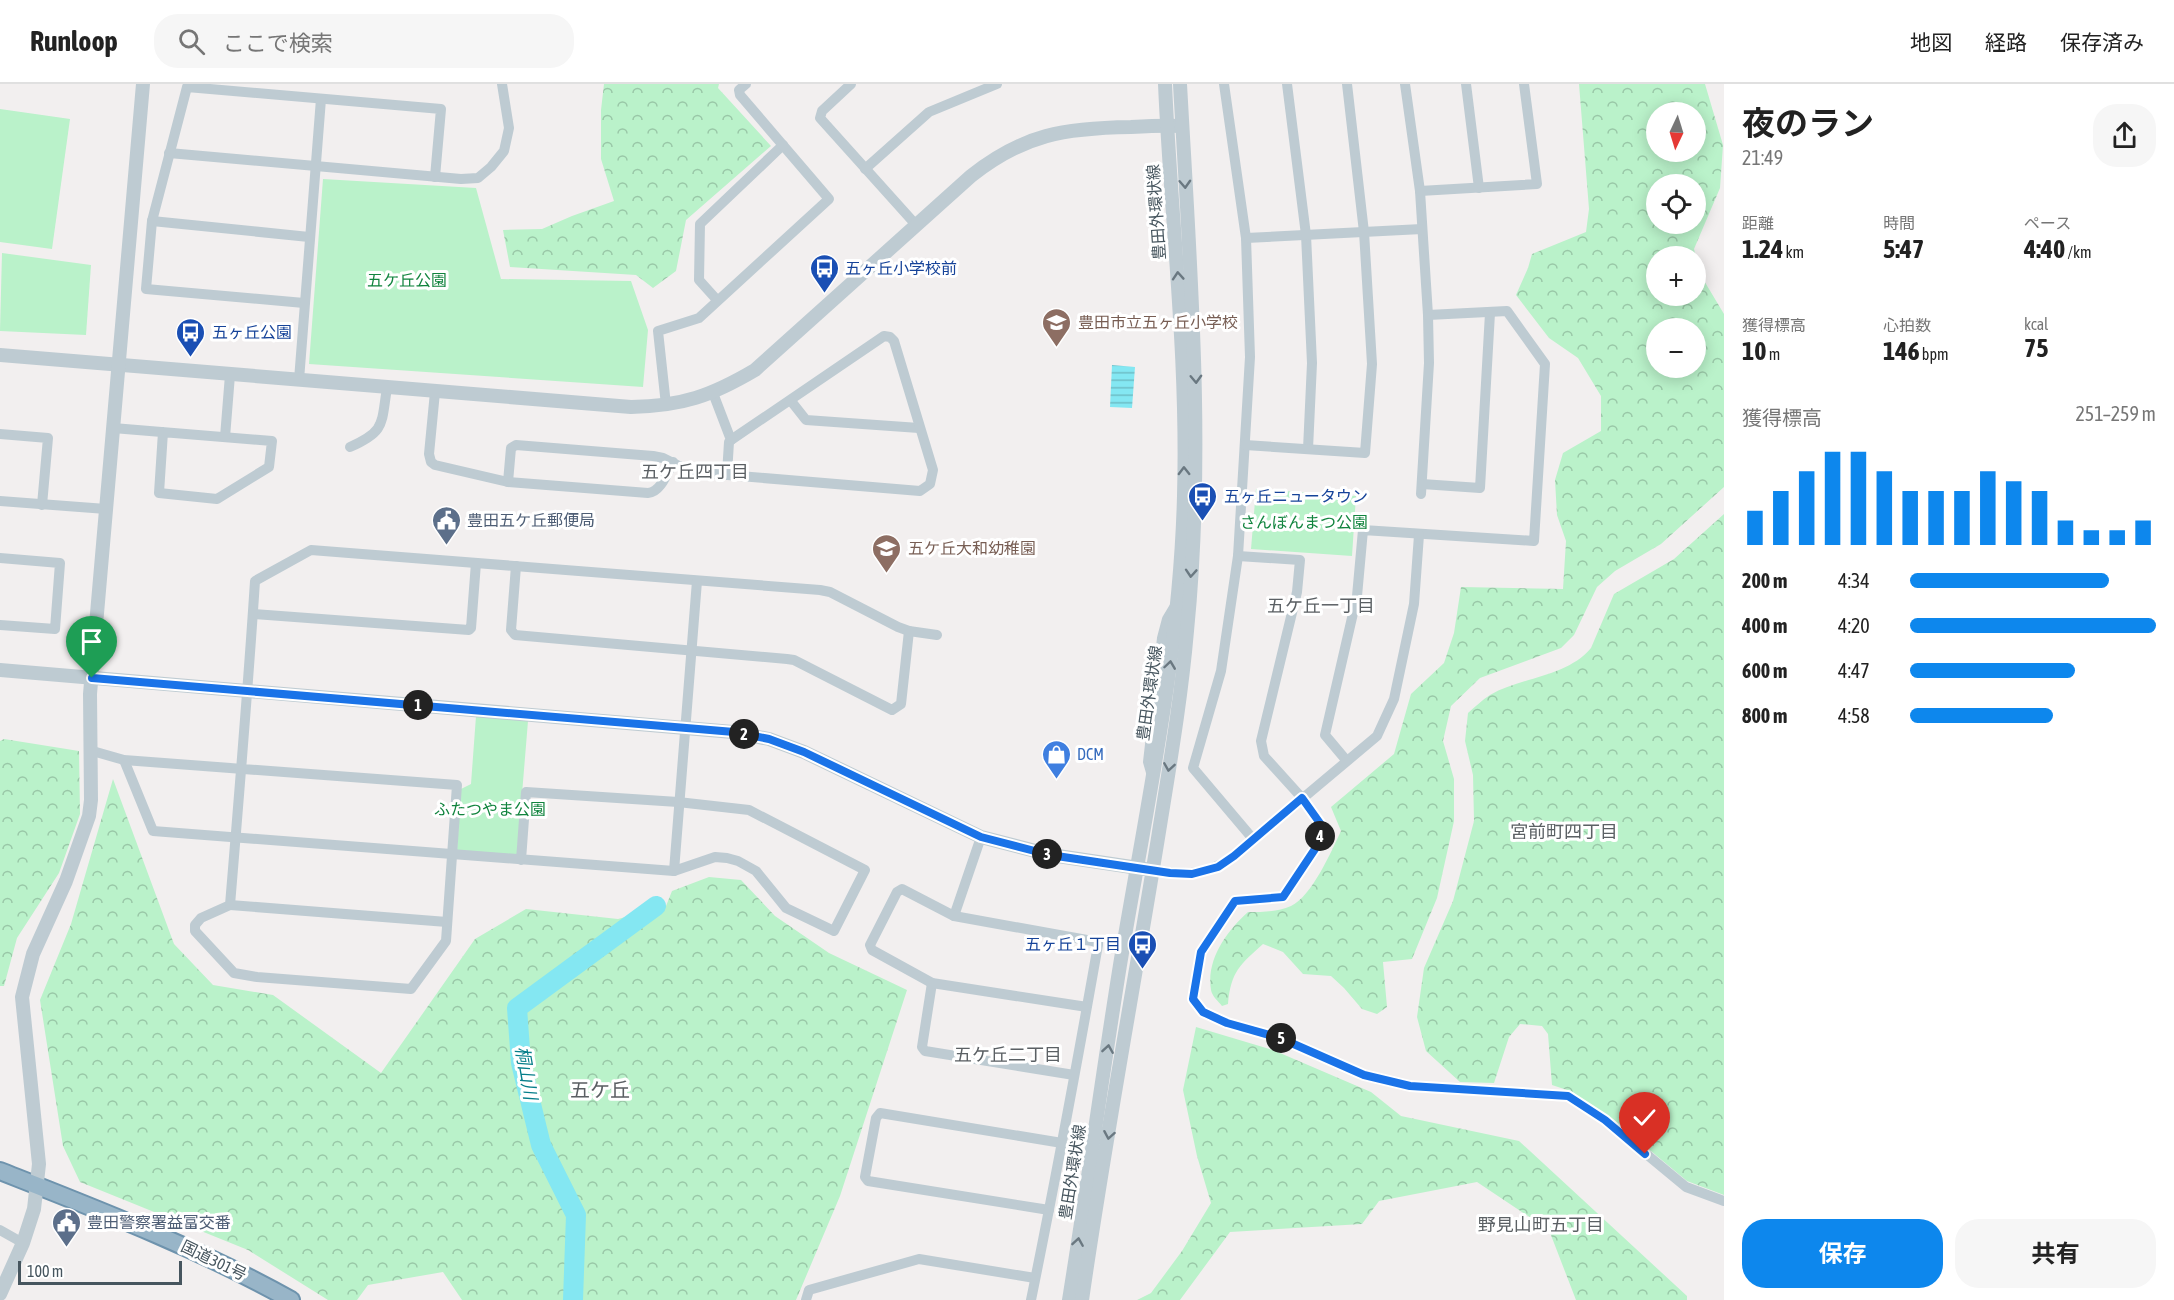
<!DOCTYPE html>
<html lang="ja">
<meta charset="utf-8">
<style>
:root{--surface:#fff;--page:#f6f6f6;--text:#222;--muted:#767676;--line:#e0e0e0;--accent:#0d87ed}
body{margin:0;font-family:"Asap Condensed","Noto Sans JP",sans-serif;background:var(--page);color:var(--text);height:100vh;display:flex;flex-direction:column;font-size:22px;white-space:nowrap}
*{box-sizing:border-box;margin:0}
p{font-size:20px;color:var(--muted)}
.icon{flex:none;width:33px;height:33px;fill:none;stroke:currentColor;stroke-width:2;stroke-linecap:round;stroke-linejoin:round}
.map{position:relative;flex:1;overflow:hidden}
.details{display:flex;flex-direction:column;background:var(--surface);width:450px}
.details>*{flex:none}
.needle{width:39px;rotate:184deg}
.controls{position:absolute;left:1646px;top:18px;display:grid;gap:12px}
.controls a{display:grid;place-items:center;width:60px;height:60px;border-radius:50%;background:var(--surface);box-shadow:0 3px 15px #0003;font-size:30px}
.scale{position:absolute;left:18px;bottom:15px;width:164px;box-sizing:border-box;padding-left:6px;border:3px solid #46555e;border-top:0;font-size:16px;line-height:21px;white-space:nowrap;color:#46555e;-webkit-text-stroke:4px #fff;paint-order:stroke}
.pin{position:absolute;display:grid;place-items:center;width:51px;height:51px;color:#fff;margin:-62px -26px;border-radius:50% 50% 50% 0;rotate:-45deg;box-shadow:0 0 6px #0007}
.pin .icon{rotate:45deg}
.km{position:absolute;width:30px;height:30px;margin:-15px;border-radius:50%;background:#222;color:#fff;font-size:16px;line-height:30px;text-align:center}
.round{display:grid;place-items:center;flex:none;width:63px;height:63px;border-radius:24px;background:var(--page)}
.overview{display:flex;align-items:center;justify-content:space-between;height:102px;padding:0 18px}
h1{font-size:33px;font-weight:700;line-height:45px}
.stats{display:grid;grid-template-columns:repeat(3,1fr);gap:9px;height:102px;padding:6px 18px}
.stats div{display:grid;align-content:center}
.stats b{font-size:26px;font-weight:700}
.stats small{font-size:16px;font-weight:400}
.stats p{font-size:16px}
.chart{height:168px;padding:12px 18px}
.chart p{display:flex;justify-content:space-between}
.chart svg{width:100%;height:108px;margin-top:6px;stroke:var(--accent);stroke-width:6}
.action{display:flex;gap:12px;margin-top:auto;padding:12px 18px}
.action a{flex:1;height:69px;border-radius:24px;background:var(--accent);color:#fff;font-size:24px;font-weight:700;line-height:69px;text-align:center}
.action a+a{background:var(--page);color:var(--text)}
ul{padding:0 18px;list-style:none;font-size:20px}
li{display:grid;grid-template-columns:96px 72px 1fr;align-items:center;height:45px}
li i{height:15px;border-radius:8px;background:var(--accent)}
header{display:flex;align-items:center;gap:36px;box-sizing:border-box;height:84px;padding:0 30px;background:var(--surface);border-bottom:2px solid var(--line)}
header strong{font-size:28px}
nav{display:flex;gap:33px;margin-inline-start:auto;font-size:21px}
.search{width:420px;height:54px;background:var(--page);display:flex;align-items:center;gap:15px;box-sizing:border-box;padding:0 21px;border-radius:24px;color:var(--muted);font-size:22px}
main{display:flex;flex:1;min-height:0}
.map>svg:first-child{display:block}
</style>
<header>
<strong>Runloop</strong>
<div class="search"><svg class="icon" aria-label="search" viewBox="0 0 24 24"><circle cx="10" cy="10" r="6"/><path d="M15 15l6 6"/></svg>ここで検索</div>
<nav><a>地図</a><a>経路</a><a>保存済み</a></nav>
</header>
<main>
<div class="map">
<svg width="1724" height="1216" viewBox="0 0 1724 1216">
<defs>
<pattern id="forest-crowns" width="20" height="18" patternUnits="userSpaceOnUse" patternTransform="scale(1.5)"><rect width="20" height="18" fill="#baf2ca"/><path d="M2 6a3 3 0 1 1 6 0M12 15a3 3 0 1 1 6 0" fill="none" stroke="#99c7a7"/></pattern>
<pattern id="water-rules" width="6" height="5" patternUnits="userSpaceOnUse" patternTransform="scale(1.5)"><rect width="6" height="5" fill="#84e7f2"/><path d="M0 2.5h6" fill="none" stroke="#6ebec7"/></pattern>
</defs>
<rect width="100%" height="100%" fill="#f2efef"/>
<!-- forest -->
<g fill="url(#forest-crowns)" fill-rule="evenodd">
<path d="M 604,0 L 719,0 L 718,4 L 771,62 L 686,136 L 676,187 L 653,204 L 636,191 L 510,183 L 503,146 L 542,145 L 572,132 L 614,117 L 601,75 L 601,26 Z"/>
<path d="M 1579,0 L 1705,0 L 1723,61 L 1720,104 L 1694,165 L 1700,190 L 1724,230 L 1724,403 L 1661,460 L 1615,487 L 1597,503 L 1574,551 L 1561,564 L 1480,594 L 1451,622 L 1443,657 L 1454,695 L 1454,737 L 1437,814 L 1412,875 L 1383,878 L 1387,923 L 1377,930 L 1362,925 L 1344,904 L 1331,892 L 1303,890 L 1283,868 L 1263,860 C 1240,881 1231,887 1228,920 L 1222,922 C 1218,917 1212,912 1211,906 C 1206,875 1227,847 1248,828 C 1263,828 1277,828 1291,822 C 1312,812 1331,768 1341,747 L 1331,723 L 1394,670 L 1411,610 L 1444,579 L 1454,549 L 1461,503 L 1563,505 L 1566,457 L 1557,431 L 1555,396 L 1563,369 L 1601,347 L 1601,312 L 1578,274 L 1549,254 L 1516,211 L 1528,184 L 1532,170 L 1586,148 L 1589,125 ZM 1656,28 L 1695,28 L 1695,68 L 1656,68 ZM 1656,100 L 1695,100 L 1695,140 L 1656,140 ZM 1695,172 L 1695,212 L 1656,212 L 1656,172 ZM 1695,244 L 1695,284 L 1656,284 L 1656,244 Z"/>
<path d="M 1724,430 L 1724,1111 L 1687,1097 L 1610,1033 L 1570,1007 L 1552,1001 L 1548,950 L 1542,942 L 1520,940 L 1509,953 L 1494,999 L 1460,998 L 1426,967 L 1417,933 L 1424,884 L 1453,817 L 1474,737 L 1473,691 L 1465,657 L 1468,629 C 1475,623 1482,616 1490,611 C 1521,593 1567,593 1591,564 L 1614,510 L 1674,475 Z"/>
<path d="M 4,655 L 79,667 L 80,730 L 59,789 L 17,854 L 4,902 L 0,902 L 0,657 Z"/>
<path d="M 113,695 L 174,860 L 213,901 L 273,911 L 381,989 L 475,855 L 526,825 L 618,835 L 666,822 L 672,807 L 709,793 L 741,796 L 775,832 L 829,869 L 907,906 L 840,1112 L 796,1216 L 462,1216 L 443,1188 L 368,1201 L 357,1216 L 328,1216 L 248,1166 L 80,1098 L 63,1062 L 40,916 L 71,840 Z"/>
<path d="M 1196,943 L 1273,966 L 1371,1008 L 1401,1032 L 1519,1057 L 1687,1212 L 1687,1216 L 1576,1216 L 1549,1146 L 1477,1098 L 1379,1117 L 1362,1140 L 1230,1148 L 1180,1216 L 1137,1216 L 1151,1209 L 1182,1167 L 1211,1119 L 1197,1072 L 1183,1006 Z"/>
</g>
<!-- green -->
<g fill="#baf2ca">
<path d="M 0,25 L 70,35 L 52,165 L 0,158 Z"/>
<path d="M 323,95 L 476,104 L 501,195 L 631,197 L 648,246 L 643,303 L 309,280 Z"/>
<path d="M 2,169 L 91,181 L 86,251 L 0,247 Z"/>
<path d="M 1256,405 L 1356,412 L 1352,472 L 1251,465 Z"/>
<path d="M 476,632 L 528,637 L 517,771 L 457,766 L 461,705 L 471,700 Z"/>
</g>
<!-- water -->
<path fill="url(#water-rules)" d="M 1112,281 L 1135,283 L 1132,324 L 1110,323 Z"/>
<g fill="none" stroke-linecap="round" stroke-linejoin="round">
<!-- river -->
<path stroke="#84e7f2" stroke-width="20" d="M 573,1216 L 576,1131 L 541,1061 L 521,979 L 517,924 L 656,822"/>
<defs>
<path id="trunk" d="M 0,1087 C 99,1126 198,1164 291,1216"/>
</defs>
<!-- trunk casing -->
<use href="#trunk" stroke="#6e93ad" stroke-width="20"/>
<!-- minor -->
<g stroke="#becbd2" stroke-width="10">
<path d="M 851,0 L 822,27 L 820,34 L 917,142"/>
<path d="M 1224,0 L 1246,154 L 1250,273 L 1238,472 L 1221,587 L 1193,684 L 1253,755"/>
<path d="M 1287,0 L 1306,151 L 1312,279 L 1308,365"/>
<path d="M 1405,0 L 1420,107 L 1428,231 L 1429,279 L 1421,410"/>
<path d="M 1466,0 L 1479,104"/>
<path d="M 169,69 L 461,95 L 478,94 L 491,83 L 504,67 L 509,44 L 502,0"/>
<path d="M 865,85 L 929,28 L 997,0"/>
<path d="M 1420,107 L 1537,100 L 1524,0"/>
<path d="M 152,137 L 309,153"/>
<path d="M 1246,154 L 1422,145"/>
<path d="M 717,216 L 699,196 L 700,140 L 783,61"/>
<path d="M 304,219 L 146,205 L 152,137 L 187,3 L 441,25 L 435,93"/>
<path d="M 299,296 L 321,15"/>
<path d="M 435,308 L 429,370 L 431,378 L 435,381 L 508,398 L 648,409 C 661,408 667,389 673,378"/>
<path d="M 713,309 L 731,356 L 729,358 L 727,390"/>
<path d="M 791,317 L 806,336 L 919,344"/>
<path d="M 666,321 L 658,247 L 699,234 L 829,115 L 740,11 L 739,6 L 746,0"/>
<path d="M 113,344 L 272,357 L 269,383 L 217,415 L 159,409 L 163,348"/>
<path d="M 0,350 L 48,354 L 42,421"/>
<path d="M 225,353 L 230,291"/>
<path d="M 1245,361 L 1365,369 L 1372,280 L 1364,148 L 1347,0"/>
<path d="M 350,363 C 386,347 381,340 387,304"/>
<path d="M 508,398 L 511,364 L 516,361 L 653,372 L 663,374 L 691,388 L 920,407 L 930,400 L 933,386 L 894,257 L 890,253 L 884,252 L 731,356"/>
<path d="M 1422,400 L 1480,404 L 1490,229"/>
<path d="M 0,417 L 106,425"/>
<path d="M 1238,472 L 1300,476 L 1297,508 L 1261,657 L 1264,672 L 1302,714 L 1322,742 L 1319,759 L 1283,813 L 1235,817 L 1201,868 L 1193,915 L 1203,928 L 1227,939 L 1280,954 L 1364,991 L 1410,1002 L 1568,1012 L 1605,1036 L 1686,1103 L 1724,1117"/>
<path d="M 0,474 L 60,479 L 55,545 L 0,541"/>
<path d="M 516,482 L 511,546 L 515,551 L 787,575 L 794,576 L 892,626 L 901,620 L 909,547"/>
<path d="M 253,530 L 469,546 L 471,544 L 476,479"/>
<path d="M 89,666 L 124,676 L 457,701 L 446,857 L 411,905 L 257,893 L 234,889 L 195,847 L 195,841 L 201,834 L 230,821 C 239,713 248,605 255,497 L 311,466 L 820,506 L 830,508 L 898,543 L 909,547 L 937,551"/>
<path d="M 124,676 L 153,747 L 674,787 L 715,773 L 727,774 L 738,777 L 756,787 L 786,824 L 834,847 L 865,786 L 749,726 L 678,718 L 526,708 L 521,776"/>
<path d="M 1346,676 L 1325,651 L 1357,512 L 1363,446 L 1534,457 L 1545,280 L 1507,227 L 1428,231"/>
<path d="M 1152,692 L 1148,678 L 1162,554 L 1167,535 L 1176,520"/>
<path d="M 1153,786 C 1187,791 1205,792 1234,772 L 1377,652 L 1394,615 L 1414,520 L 1419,451"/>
<path d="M 674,787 L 697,497"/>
<path d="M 230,821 L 447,838"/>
<path d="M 954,832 L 981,753"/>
<path d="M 932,899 L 922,963 L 925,967 L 1074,991"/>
<path d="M 1049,1126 L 868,1097 L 865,1093 L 876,1034 L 880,1029 L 1062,1059"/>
<path d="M 0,1146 L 23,1159"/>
<path d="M 806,1216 L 809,1206 L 919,1175 L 1035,1194"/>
<path d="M 1031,1216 C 1055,1098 1077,980 1098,861 L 1098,858 L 954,832 L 902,805 L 897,808 L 870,861 L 872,866 L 932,899 L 1087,923"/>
</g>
<!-- tertiary -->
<g stroke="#becbd2" stroke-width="14">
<path d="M 0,271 L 631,323 C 682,322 711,312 755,286 L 971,92 C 1024,50 1065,44 1131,43 C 1148,42 1165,41 1182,42"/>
<path d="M 0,586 L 733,648 L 769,655 L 804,668 L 981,753 L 1051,771 L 1145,785"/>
<path d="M 0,1210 L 23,1159 L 34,1125 L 39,1080 L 22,913 L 33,870 L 66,797 L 89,732 L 91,716 L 90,610 L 143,0"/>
<path d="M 1069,1216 C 1087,1105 1102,993 1120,881 C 1146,725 1180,571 1184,412 C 1188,274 1171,137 1165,0"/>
<path d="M 1082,1216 C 1104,1062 1133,908 1158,754 C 1169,685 1181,617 1187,547 C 1205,365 1190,182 1180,0"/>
</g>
<!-- trunk -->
<use href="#trunk" stroke="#98b5c8" stroke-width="16"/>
</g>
<!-- one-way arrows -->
<defs><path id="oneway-chevron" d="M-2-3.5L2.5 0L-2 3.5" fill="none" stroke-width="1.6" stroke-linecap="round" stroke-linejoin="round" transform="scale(1.5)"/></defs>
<g stroke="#6a7881">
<use href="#oneway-chevron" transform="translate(1185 100) rotate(87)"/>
<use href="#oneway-chevron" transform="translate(1178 192) rotate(-94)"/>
<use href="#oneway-chevron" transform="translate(1196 295) rotate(88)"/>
<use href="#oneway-chevron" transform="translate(1184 387) rotate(-91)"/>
<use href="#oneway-chevron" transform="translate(1191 489) rotate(94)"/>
<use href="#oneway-chevron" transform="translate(1170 581) rotate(-82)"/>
<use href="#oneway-chevron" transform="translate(1169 683) rotate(99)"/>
<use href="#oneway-chevron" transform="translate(1108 965) rotate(-81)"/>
<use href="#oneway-chevron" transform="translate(1109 1051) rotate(100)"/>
<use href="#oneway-chevron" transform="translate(1078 1158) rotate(-81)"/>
</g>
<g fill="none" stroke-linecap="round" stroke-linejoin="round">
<defs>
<path id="route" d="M 92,594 L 734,648 L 769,655 L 804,668 L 981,753 L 1050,771 L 1170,789 L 1192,790 L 1218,783 L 1234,772 L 1302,714 L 1322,742 L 1319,759 L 1283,813 L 1235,817 L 1201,868 L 1193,915 L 1203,928 L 1227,939 L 1280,954 L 1364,991 L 1410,1002 L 1568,1012 L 1605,1036 L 1645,1070"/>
</defs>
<!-- route casing -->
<use href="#route" stroke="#fff" stroke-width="12"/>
<!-- route -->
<use href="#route" stroke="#1a73e8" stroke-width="8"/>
</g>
<!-- icons -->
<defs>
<symbol id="bus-pin" viewBox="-11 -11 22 30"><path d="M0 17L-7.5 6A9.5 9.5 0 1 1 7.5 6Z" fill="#1a4fb4" stroke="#fff"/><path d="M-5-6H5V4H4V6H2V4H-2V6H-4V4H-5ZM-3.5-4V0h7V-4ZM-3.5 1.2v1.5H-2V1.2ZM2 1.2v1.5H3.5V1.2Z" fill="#fff"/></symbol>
<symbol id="school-pin" viewBox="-11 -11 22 30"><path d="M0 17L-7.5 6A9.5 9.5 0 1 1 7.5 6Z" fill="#8d6e63" stroke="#fff"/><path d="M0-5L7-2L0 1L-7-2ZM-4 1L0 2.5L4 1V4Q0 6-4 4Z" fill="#fff"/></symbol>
<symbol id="civic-pin" viewBox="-11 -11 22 30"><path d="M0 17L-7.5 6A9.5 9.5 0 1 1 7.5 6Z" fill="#5c6f8a" stroke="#fff"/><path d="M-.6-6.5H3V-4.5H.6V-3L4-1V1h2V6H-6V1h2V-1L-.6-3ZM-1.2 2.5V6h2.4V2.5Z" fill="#fff"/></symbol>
<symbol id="shop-pin" viewBox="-11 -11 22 30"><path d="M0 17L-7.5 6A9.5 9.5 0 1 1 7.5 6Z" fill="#3f7fe0" stroke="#fff"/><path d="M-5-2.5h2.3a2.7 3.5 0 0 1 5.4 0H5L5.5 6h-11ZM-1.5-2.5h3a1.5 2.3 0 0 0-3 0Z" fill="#fff"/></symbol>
</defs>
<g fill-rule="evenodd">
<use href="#bus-pin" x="808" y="168" width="33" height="45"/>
<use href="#school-pin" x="1040" y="222" width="33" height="45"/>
<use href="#bus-pin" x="174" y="232" width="33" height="45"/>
<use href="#bus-pin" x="1186" y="396" width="33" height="45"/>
<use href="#civic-pin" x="430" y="420" width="33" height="45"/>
<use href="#school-pin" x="870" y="448" width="33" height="45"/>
<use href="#shop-pin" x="1040" y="654" width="33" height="45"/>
<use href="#bus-pin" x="1126" y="844" width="33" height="45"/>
<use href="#civic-pin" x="50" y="1122" width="33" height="45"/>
</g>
<g text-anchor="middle" stroke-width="6" stroke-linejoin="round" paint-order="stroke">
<!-- street labels -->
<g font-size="16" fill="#46555e" stroke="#fff">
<text transform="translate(1156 128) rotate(-94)" y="6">豊田外環状線</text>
<text transform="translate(1149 609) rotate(-82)" y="6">豊田外環状線</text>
<text transform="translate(1072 1088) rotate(-81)" y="6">豊田外環状線</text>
<text transform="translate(214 1176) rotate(26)" y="6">国道301号</text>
</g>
<!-- transit labels -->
<g font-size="16" fill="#164399" stroke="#fff" text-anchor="start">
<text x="845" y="190">五ヶ丘小学校前</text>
<text x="212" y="254">五ヶ丘公園</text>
<text x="1224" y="418">五ヶ丘ニュータウン</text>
<text x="1121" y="866" text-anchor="end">五ヶ丘１丁目</text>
</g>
<!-- park labels -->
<g font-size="16" fill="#11843e" stroke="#fff">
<text x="407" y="202">五ケ丘公園</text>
<text x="1304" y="444">さんぼんまつ公園</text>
<text x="490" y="731">ふたつやま公園</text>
</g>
<!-- education labels -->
<g font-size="16" fill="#785e54" stroke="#fff" text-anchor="start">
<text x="1078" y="244">豊田市立五ヶ丘小学校</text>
<text x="908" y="470">五ケ丘大和幼稚園</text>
</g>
<!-- service labels -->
<g font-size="16" fill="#4e5e75" stroke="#fff" text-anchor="start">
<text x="467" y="442">豊田五ケ丘郵便局</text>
<text x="87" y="1144">豊田警察署益富交番</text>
</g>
<!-- shop labels -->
<g font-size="16" fill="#366cbe" stroke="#fff" text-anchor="start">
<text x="1077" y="676">DCM</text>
</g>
<!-- neighbourhood labels -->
<g font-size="18" fill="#5b6064" stroke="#fff">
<text x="695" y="394">五ケ丘四丁目</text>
<text x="1321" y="528">五ケ丘一丁目</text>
<text x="1564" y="754">宮前町四丁目</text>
<text x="1008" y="977">五ケ丘二丁目</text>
<text x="1541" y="1147">野見山町五丁目</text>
</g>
<!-- water labels -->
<g font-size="18" font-style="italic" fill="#067e8a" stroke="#fff">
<text transform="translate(526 989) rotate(80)" y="6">桐山川</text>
</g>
<!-- quarter labels -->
<g font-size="20" fill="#5b6064" stroke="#fff">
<text x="600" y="1013">五ケ丘</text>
</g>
</g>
</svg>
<div class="controls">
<a><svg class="needle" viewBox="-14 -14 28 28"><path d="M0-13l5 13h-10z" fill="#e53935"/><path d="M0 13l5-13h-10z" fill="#767676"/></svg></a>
<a><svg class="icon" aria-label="locate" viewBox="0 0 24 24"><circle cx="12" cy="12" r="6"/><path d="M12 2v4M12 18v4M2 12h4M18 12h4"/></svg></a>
<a>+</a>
<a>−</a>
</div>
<div class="scale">100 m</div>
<div class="pin" style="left:92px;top:594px;background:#1e9e55"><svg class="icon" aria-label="arrive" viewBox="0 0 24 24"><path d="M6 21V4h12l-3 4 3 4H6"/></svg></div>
<div class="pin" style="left:1645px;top:1070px;background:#d93025"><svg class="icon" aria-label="check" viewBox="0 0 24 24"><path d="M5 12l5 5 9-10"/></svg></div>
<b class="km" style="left:418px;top:621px">1</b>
<b class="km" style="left:744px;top:650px">2</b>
<b class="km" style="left:1047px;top:770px">3</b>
<b class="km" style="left:1320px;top:752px">4</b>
<b class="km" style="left:1281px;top:954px">5</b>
</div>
<section class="details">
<div class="overview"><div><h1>夜のラン</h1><p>21:49</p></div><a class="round"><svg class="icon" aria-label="share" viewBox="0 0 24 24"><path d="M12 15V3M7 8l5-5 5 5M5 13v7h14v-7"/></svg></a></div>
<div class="stats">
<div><p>距離</p><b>1.24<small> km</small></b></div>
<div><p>時間</p><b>5:47</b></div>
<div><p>ペース</p><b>4:40<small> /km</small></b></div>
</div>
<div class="stats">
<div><p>獲得標高</p><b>10<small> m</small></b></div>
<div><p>心拍数</p><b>146<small> bpm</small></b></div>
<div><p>kcal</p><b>75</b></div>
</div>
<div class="chart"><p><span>獲得標高</span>251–259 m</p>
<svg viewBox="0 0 160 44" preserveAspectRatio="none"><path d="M5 44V30M15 44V22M25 44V14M35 44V6M45 44V6M55 44V14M65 44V22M75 44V22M85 44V22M95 44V14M105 44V18M115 44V22M125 44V34M135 44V38M145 44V38M155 44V34"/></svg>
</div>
<ul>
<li><b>200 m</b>4:34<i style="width:81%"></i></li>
<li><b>400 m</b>4:20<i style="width:100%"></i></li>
<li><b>600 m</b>4:47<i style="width:67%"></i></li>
<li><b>800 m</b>4:58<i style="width:58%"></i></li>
</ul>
<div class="action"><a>保存</a><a>共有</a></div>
</section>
</main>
